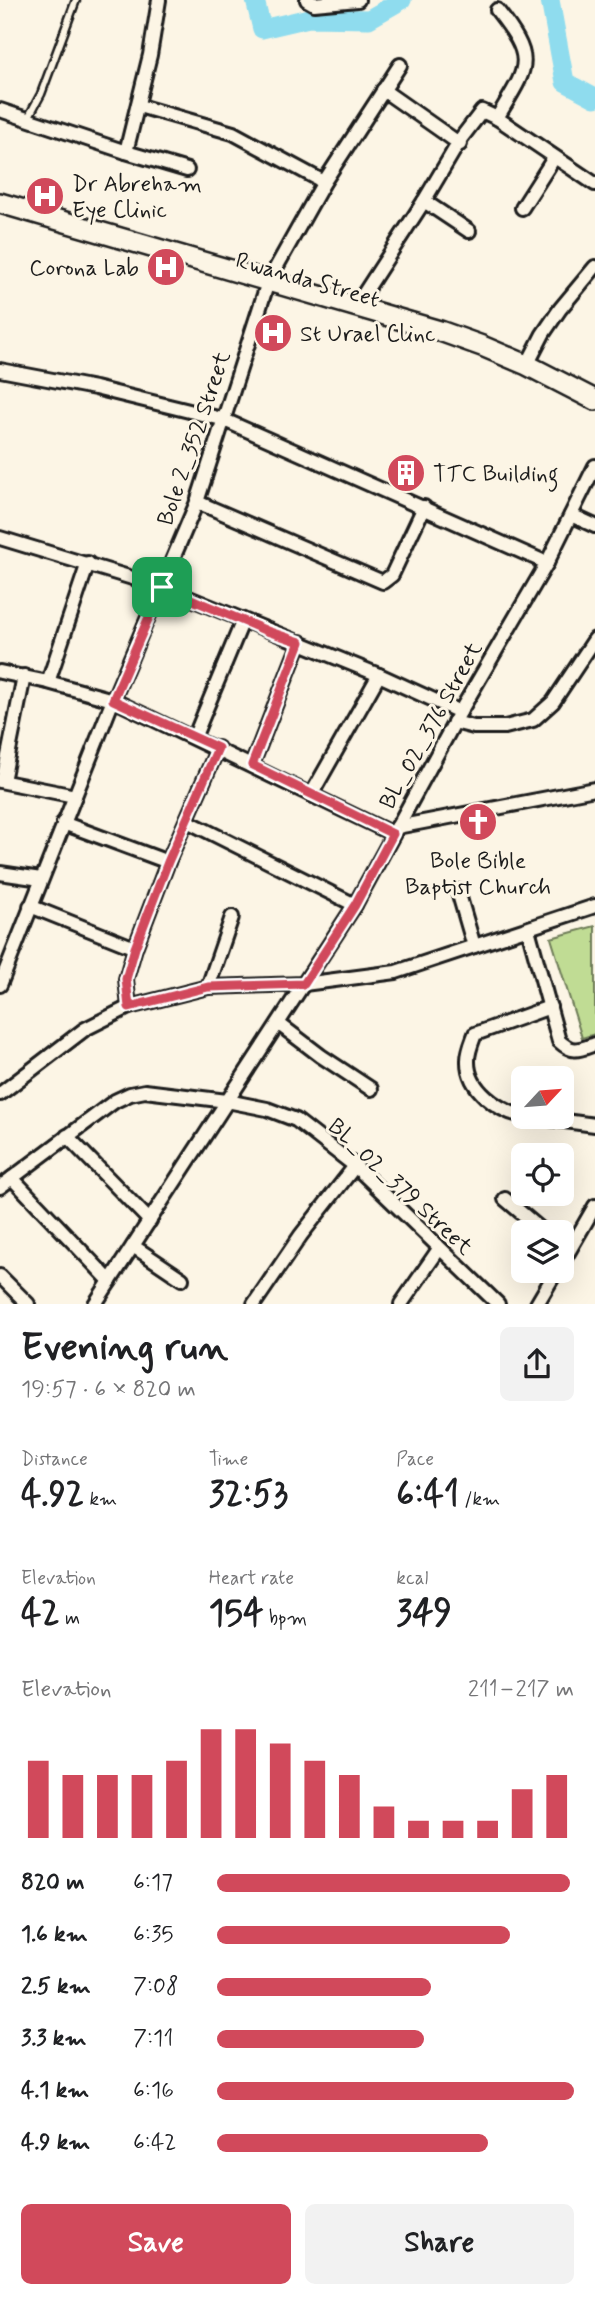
<!DOCTYPE html>
<meta charset="utf-8">
<style>
:root{--surface:#fff;--page:#f2f2f2;--text:#202124;--muted:#757577;--accent:#d1495b}
body{margin:0;font-family:Mynerve,sans-serif;background:var(--page);color:var(--text);height:100vh;display:flex;flex-direction:column;font-size:26px;white-space:nowrap}
*{box-sizing:border-box;margin:0}
p{font-size:23px;color:var(--muted)}
.icon{flex:none;width:38px;height:38px;fill:none;stroke:currentColor;stroke-width:2;stroke-linecap:round;stroke-linejoin:round}
.map{position:relative;height:1304px;overflow:hidden}
.side{display:flex;flex-direction:column;background:var(--surface);flex:1}
.side>*{flex:none}
.needle{width:46px;rotate:64deg}
.buttons{position:absolute;left:511px;top:1066px;display:grid;gap:14px}
.buttons a{display:grid;place-items:center;width:63px;height:63px;border-radius:10px;background:var(--surface);box-shadow:0 7px 28px #0002;font-size:35px}
.pin{position:absolute;display:grid;place-items:center;width:60px;height:60px;color:#fff;margin:-30px;border-radius:14px;box-shadow:0 4px 10px #0006}
.round{display:grid;place-items:center;flex:none;width:74px;height:74px;border-radius:10px;background:var(--page)}
.summary{display:flex;align-items:center;justify-content:space-between;height:119px;padding:0 21px}
h1{font-size:38px;font-weight:800;line-height:52px}
.stats{display:grid;grid-template-columns:repeat(3,1fr);gap:10px;height:119px;padding:7px 21px}
.stats div{display:grid;align-content:center}
.stats b{font-size:35px;font-weight:800}
.stats small{font-size:19px;font-weight:400}
.stats p{font-size:19px}
.chart{height:196px;padding:14px 21px}
.chart p{display:flex;justify-content:space-between}
.chart svg{width:100%;height:126px;margin-top:7px;stroke:var(--accent);stroke-width:6}
.primary-button{display:flex;gap:14px;margin-top:auto;padding:14px 21px}
.primary-button a{flex:1;height:80px;border-radius:10px;background:var(--accent);color:#fff;font-size:28px;font-weight:800;line-height:80px;text-align:center}
.primary-button a+a{background:var(--page);color:var(--text)}
ul{padding:0 21px;list-style:none;font-size:23px}
li{display:grid;grid-template-columns:112px 84px 1fr;align-items:center;height:52px}
li i{height:18px;border-radius:9px;background:var(--accent)}
.map>svg:first-child{display:block}
</style>
<div class="map">
<svg width="595" height="1304" viewBox="0 0 595 1304">
<rect width="100%" height="100%" fill="#fcf5e5"/>
<filter id="ink" filterUnits="userSpaceOnUse"><feTurbulence type="fractalNoise" baseFrequency=".0143" numOctaves="2"/><feDisplacementMap in="SourceGraphic" scale="14" xChannelSelector="R" yChannelSelector="G"/><feConvolveMatrix kernelMatrix="1 2 1 2 8 2 1 2 1" color-interpolation-filters="sRGB"/></filter>
<g filter="url(#ink)">
<!-- green -->
<path fill="#c0dc94" stroke="#6e7c58" stroke-width="2" d="M 595,926 L 595,1034 L 582,1038 L 551,938 Z"/>
<g fill="none" stroke-linecap="round" stroke-linejoin="round">
<!-- river -->
<g stroke="#8fdcee" stroke-width="19">
<path d="M 255,0 L 262,29 L 309,18 L 369,19 L 402,0"/>
<path d="M 550,0 L 565,82 L 595,98"/>
</g>
<defs>
<path id="lane" d="M 28,118 L 41,94 L 76,0"/>
<g id="street">
<path d="M 307,0 L 314,4 L 358,0"/>
<path d="M 383,90 L 460,144"/>
<path d="M 139,106 L 233,133 L 324,182"/>
<path d="M 0,110 L 126,152 L 150,55 L 159,0"/>
<path d="M 497,118 C 528,66 537,61 497,10"/>
<path d="M 126,152 L 187,170"/>
<path d="M 424,201 L 469,231"/>
<path d="M 522,208 L 554,158"/>
<path d="M 356,306 L 424,201 L 462,137 L 482,111 L 497,118 L 595,184"/>
<path d="M 527,365 L 543,334 L 560,309 L 595,267"/>
<path d="M 0,370 L 95,388 L 222,419 L 547,563"/>
<path d="M 197,502 L 383,582 L 392,575 L 424,507"/>
<path d="M 571,515 L 595,526"/>
<path d="M 0,538 L 162,587 L 379,675 L 460,712"/>
<path d="M 0,672 L 48,682 L 113,700 L 393,834"/>
<path d="M 48,682 L 88,563"/>
<path d="M 454,722 L 474,727 L 505,727 L 533,720 L 553,702 L 595,639"/>
<path d="M 194,738 L 243,620"/>
<path d="M 252,765 L 300,642"/>
<path d="M 0,781 L 75,796"/>
<path d="M 3,781 L 24,676"/>
<path d="M 311,795 L 379,675"/>
<path d="M 187,821 L 355,905"/>
<path d="M 63,823 L 168,862"/>
<path d="M 397,827 L 595,789"/>
<path d="M 0,873 L 41,879"/>
<path d="M 458,891 L 474,946"/>
<path d="M 30,906 L 135,948"/>
<path d="M 528,929 L 559,1041 C 573,1054 579,1050 595,1044"/>
<path d="M 0,985 L 113,700 L 197,502 L 268,282 L 324,182 L 400,65"/>
<path d="M 208,987 L 232,917"/>
<path d="M 129,1007 L 126,979 L 135,948 L 168,862 L 218,748"/>
<path d="M 279,1024 L 321,1056 L 371,1089"/>
<path d="M 0,1094 L 85,1029 L 129,1007 L 208,987 L 304,984 L 396,972 L 595,906"/>
<path d="M 523,1116 C 498,1111 467,1089 468,1060 C 468,1051 472,1042 475,1034 L 550,1007"/>
<path d="M 527,1116 L 595,1125"/>
<path d="M 67,1136 L 150,1221"/>
<path d="M 12,1178 L 110,1281"/>
<path d="M 0,1187 L 115,1101 L 130,1094 L 145,1091 L 227,1101 L 267,1109 L 296,1120 L 355,1166 L 498,1304"/>
<path d="M 505,1199 L 544,1232"/>
<path d="M 133,1246 L 182,1279"/>
<path d="M 562,1263 L 595,1206"/>
<path d="M 0,1276 L 28,1304"/>
<path d="M 95,1304 L 355,905 L 460,712 L 547,563 L 595,466"/>
<path d="M 254,1304 L 301,1235 L 355,1166"/>
<path d="M 401,1304 L 439,1249"/>
<path d="M 537,1304 L 557,1270"/>
</g>
<path id="primary" d="M 0,203 L 440,331 L 482,346 L 527,365 L 595,400"/>
</defs>
<!-- lane casing -->
<use href="#lane" stroke="#1c1c1c" stroke-width="11"/>
<!-- street casing -->
<use href="#street" stroke="#1c1c1c" stroke-width="18"/>
<!-- primary casing -->
<use href="#primary" stroke="#1c1c1c" stroke-width="24"/>
<!-- lane -->
<use href="#lane" stroke="#fcf5e5" stroke-width="6"/>
<!-- street -->
<use href="#street" stroke="#fcf5e5" stroke-width="12"/>
<!-- primary -->
<use href="#primary" stroke="#fcf5e5" stroke-width="19"/>
</g>
</g>
<g fill="none" stroke-linecap="round" stroke-linejoin="round" filter="url(#ink)">
<defs>
<path id="route" d="M 162,587 L 267,631 L 300,642 L 252,765 L 393,834 L 355,905 L 304,984 L 208,987 L 129,1007 L 126,979 L 135,948 L 168,862 L 218,748 L 113,700 Z"/>
</defs>
<!-- route casing -->
<use href="#route" stroke="#fff" stroke-width="14"/>
<!-- route -->
<use href="#route" stroke="#d1495b" stroke-width="9"/>
</g>
<!-- icons -->
<defs>
<symbol id="hospital-disc" viewBox="-11 -11 22 22"><circle r="9.5" fill="#d1495b" stroke="#fcf5e5"/><path d="M-5-5h3v3.5h4V-5h3V5h-3V1.5h-4V5h-3Z" fill="#fff"/></symbol>
<symbol id="building-disc" viewBox="-11 -11 22 22"><circle r="9.5" fill="#d1495b" stroke="#fcf5e5"/><path d="M-4-6H4V6H1V3H-1V6H-4ZM-2.5-4.3h1.7v1.8h-1.7ZM.8-4.3h1.7v1.8H.8ZM-2.5-1h1.7V.8h-1.7ZM.8-1h1.7V.8H.8Z" fill="#fff"/></symbol>
<symbol id="church-disc" viewBox="-11 -11 22 22"><circle r="9.5" fill="#d1495b" stroke="#fcf5e5"/><path d="M-1.2-6h2.4v3.5h3.3v2.4h-3.3V6h-2.4V-.1h-3.3v-2.4h3.3Z" fill="#fff"/></symbol>
</defs>
<g fill-rule="evenodd">
<use href="#hospital-disc" x="23" y="174" width="44" height="44"/>
<use href="#hospital-disc" x="144" y="245" width="44" height="44"/>
<use href="#hospital-disc" x="251" y="311" width="44" height="44"/>
<use href="#building-disc" x="384" y="451" width="44" height="44"/>
<use href="#church-disc" x="456" y="800" width="44" height="44"/>
</g>
<g text-anchor="middle" stroke-width="6" stroke-linejoin="round" paint-order="stroke">
<!-- poi labels -->
<g font-size="23" fill="#1c1c1c" stroke="#fcf5e5" text-anchor="start">
<text x="72" y="191">Dr Abreham<tspan x="72" dy="26">Eye Clinic</tspan></text>
<text x="139" y="275" text-anchor="end">Corona Lab</text>
<text x="300" y="341">St Urael Clinc</text>
<text x="433" y="481">TTC Building</text>
<text x="478" y="868" text-anchor="middle">Bole Bible<tspan x="478" dy="26">Baptist Church</tspan></text>
</g>
<!-- street labels -->
<g font-size="23" fill="#1c1c1c" stroke="#fcf5e5">
<text transform="translate(308 279) rotate(16)" y="8">Rwanda Street</text>
<text transform="translate(193 438) rotate(-71)" y="8">Bole 2_352 Street</text>
<text transform="translate(430 725) rotate(-61)" y="8">BL_02_376 Street</text>
<text transform="translate(401 1186) rotate(43)" y="8">BL_02_379 Street</text>
</g>
</g>
</svg>
<div class="buttons">
<a><svg class="needle" viewBox="-14 -14 28 28"><path d="M0-13l5 13h-10z" fill="#e53935"/><path d="M0 13l5-13h-10z" fill="#757577"/></svg></a>
<a><svg class="icon" aria-label="locate" viewBox="0 0 24 24"><circle cx="12" cy="12" r="6"/><path d="M12 2v4M12 18v4M2 12h4M18 12h4"/></svg></a>
<a><svg class="icon" aria-label="layers" viewBox="0 0 24 24"><path d="M12 4l9 5-9 5-9-5zM3 14l9 5 9-5"/></svg></a>
</div>
<div class="pin" style="left:162px;top:587px;background:#1e9e55"><svg class="icon" aria-label="arrive" viewBox="0 0 24 24"><path d="M6 21V4h12l-3 4 3 4H6"/></svg></div>
</div>
<section class="side">
<div class="summary"><div><h1>Evening run</h1><p>19:57 · 6 × 820 m</p></div><a class="round"><svg class="icon" aria-label="share" viewBox="0 0 24 24"><path d="M12 15V3M7 8l5-5 5 5M5 13v7h14v-7"/></svg></a></div>
<div class="stats">
<div><p>Distance</p><b>4.92<small> km</small></b></div>
<div><p>Time</p><b>32:53</b></div>
<div><p>Pace</p><b>6:41<small> /km</small></b></div>
</div>
<div class="stats">
<div><p>Elevation</p><b>42<small> m</small></b></div>
<div><p>Heart rate</p><b>154<small> bpm</small></b></div>
<div><p>kcal</p><b>349</b></div>
</div>
<div class="chart"><p><span>Elevation</span>211–217 m</p>
<svg viewBox="0 0 160 44" preserveAspectRatio="none"><path d="M5 44V17M15 44V22M25 44V22M35 44V22M45 44V17M55 44V6M65 44V6M75 44V11M85 44V17M95 44V22M105 44V33M115 44V38M125 44V38M135 44V38M145 44V27M155 44V22"/></svg>
</div>
<ul>
<li><b>820 m</b>6:17<i style="width:99%"></i></li>
<li><b>1.6 km</b>6:35<i style="width:82%"></i></li>
<li><b>2.5 km</b>7:08<i style="width:60%"></i></li>
<li><b>3.3 km</b>7:11<i style="width:58%"></i></li>
<li><b>4.1 km</b>6:16<i style="width:100%"></i></li>
<li><b>4.9 km</b>6:42<i style="width:76%"></i></li>
</ul>
<div class="primary-button"><a>Save</a><a>Share</a></div>
</section>
